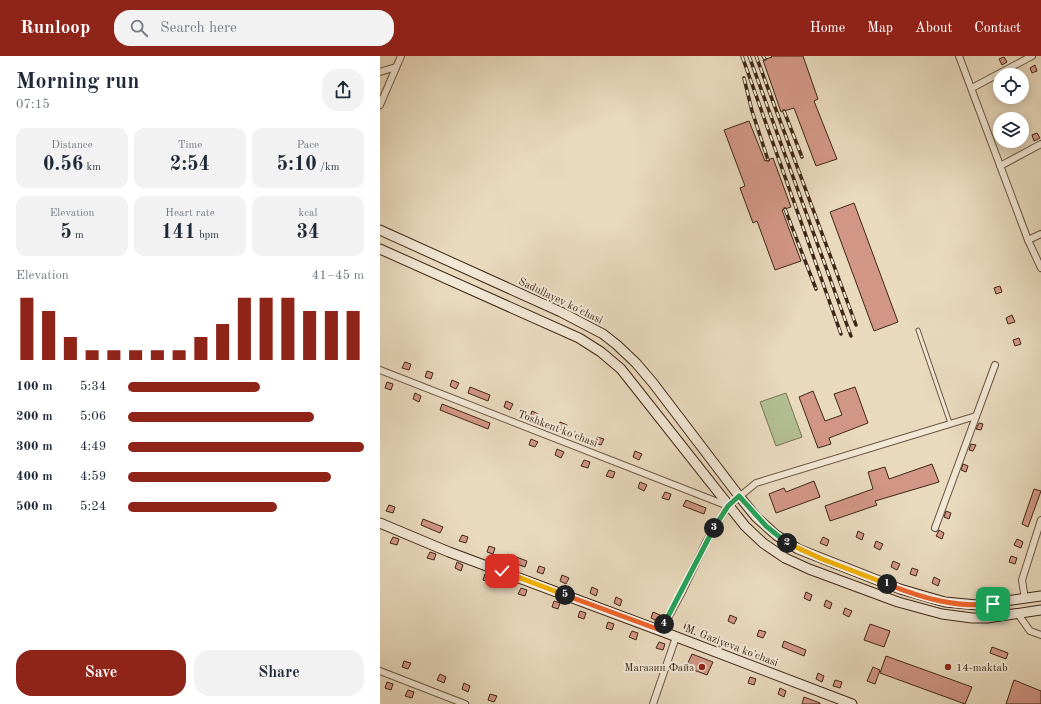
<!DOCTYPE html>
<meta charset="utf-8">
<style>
:root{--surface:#fff;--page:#f2f2f3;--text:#1f2937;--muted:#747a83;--accent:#8f2418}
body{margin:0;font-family:"Old Standard TT",serif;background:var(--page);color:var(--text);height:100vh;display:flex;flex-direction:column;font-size:15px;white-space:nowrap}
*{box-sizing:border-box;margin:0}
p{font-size:13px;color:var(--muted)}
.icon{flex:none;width:22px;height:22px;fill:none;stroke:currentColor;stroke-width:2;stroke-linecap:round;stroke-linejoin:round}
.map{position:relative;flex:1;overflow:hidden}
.details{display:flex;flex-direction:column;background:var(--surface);width:380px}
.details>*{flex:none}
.tools{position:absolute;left:613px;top:12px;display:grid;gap:8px}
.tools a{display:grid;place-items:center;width:36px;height:36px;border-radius:50%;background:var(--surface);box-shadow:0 2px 10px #0003;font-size:20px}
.pin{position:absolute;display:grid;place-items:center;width:34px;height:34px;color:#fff;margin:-17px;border-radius:8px;box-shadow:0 2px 6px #0006}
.km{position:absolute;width:20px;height:20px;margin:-10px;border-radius:50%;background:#222;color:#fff;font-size:11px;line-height:20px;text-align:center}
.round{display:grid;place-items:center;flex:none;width:42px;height:42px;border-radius:16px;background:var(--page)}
.headline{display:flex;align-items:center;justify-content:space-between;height:68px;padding:0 16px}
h1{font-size:22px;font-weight:700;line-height:30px}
.stats{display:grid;grid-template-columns:repeat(3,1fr);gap:6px;height:68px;padding:4px 16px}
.stats div{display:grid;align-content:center;border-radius:10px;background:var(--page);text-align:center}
.stats b{font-size:20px;font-weight:700}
.stats small{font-size:11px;font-weight:400}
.stats p{font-size:11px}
.chart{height:112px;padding:8px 16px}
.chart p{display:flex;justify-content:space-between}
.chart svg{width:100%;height:72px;margin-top:4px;stroke:var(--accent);stroke-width:6}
.button{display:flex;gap:8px;margin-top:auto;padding:8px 16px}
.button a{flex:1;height:46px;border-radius:16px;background:var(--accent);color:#fff;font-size:16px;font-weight:700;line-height:46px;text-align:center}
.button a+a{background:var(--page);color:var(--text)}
ul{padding:0 16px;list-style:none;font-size:13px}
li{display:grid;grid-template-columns:64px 48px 1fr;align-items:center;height:30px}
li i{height:10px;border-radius:5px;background:var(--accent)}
header{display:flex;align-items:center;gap:24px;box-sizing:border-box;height:56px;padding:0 20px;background:var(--accent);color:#fff}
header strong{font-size:19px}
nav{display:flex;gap:22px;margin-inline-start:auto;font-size:14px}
.search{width:280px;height:36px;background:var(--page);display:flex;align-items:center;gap:10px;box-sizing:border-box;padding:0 14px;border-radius:16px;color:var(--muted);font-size:15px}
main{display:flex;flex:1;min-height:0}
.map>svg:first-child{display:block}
</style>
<header>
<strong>Runloop</strong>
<div class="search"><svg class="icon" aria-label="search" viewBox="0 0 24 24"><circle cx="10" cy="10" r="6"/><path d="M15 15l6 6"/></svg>Search here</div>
<nav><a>Home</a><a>Map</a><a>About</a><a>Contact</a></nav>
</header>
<main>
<section class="details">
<div class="headline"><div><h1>Morning run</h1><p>07:15</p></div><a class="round"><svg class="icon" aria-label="share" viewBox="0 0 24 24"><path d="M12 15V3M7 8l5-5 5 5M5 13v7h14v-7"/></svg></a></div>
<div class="stats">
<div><p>Distance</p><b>0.56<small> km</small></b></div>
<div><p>Time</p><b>2:54</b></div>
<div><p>Pace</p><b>5:10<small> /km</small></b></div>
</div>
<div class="stats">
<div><p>Elevation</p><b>5<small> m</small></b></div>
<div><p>Heart rate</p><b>141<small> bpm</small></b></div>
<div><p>kcal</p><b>34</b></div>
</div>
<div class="chart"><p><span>Elevation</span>41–45 m</p>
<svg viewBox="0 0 160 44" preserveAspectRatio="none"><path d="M5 44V6M15 44V14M25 44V30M35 44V38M45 44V38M55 44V38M65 44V38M75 44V38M85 44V30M95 44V22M105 44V6M115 44V6M125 44V6M135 44V14M145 44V14M155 44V14"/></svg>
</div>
<ul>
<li><b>100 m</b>5:34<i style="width:56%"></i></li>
<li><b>200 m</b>5:06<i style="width:79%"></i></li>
<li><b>300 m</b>4:49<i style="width:100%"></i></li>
<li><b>400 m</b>4:59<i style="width:86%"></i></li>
<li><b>500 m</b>5:24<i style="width:63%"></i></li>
</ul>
<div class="button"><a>Save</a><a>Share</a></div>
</section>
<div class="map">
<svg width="661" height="648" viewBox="0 0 661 648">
<rect width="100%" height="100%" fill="#e9dabe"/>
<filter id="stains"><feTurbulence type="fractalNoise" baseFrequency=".005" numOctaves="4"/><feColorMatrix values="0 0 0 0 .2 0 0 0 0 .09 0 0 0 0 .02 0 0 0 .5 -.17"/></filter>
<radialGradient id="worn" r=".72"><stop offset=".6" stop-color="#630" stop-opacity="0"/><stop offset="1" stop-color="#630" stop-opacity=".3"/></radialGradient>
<!-- green -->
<path fill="#b3c094" stroke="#797455" d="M 406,337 L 422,381 L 396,390 L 380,346 Z"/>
<!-- building -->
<g fill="#d29686" stroke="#3f2716">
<path d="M 391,0 L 423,0 L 438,43 L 434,45 L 457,103 L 436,110 L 414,52 L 401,56 L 383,4 L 392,1 Z"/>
<path d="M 624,1 L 627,6 L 622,9 L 619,3 Z"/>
<path d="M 655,9 L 657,15 L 652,17 L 650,12 Z"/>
<path d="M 369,65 L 385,105 L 393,102 L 411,151 L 402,154 L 421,205 L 395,214 L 377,165 L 373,167 L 360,132 L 365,130 L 344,74 Z"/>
<path d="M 657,77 L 660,82 L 654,85 L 652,79 Z"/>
<path d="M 474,147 L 518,266 L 494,275 L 450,156 Z"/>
<path d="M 620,230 L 622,236 L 616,238 L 614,232 Z"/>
<path d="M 632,259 L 635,266 L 628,268 L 626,262 Z"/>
<path d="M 639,282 L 641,288 L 635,290 L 633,284 Z"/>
<path d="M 25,306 L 31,308 L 29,314 L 22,312 Z"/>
<path d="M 47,315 L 53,317 L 51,323 L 45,321 Z"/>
<path d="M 72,324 L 79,327 L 76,333 L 70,330 Z"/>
<path d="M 7,326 L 13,328 L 11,334 L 5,332 Z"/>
<path d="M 90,331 L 110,339 L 108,345 L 88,337 Z"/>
<path d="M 475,331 L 488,367 L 449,382 L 451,388 L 438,392 L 419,341 L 433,335 L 445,365 L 462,359 L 454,338 Z"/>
<path d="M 35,337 L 41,340 L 39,346 L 33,343 Z"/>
<path d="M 126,345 L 133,348 L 130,354 L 124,351 Z"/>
<path d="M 62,348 L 110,367 L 108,373 L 60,354 Z"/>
<path d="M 152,355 L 158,358 L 156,364 L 150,361 Z"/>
<path d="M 180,366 L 187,369 L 184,375 L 178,372 Z"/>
<path d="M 599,367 L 603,368 L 601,374 L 596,373 Z"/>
<path d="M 217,381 L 224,383 L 221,389 L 215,387 Z"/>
<path d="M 151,383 L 158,386 L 155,391 L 149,389 Z"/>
<path d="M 591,388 L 596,389 L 593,395 L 589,394 Z"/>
<path d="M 177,393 L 184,396 L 181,402 L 175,399 Z"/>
<path d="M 255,395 L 262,398 L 259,404 L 253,401 Z"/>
<path d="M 204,404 L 210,406 L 208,412 L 201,410 Z"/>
<path d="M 552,408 L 559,426 L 495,445 L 497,449 L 450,465 L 445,450 L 493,433 L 488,416 L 505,411 L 509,423 Z"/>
<path d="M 583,408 L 588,410 L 586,416 L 581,414 Z"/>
<path d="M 229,414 L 235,416 L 233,422 L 226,420 Z"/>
<path d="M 434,425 L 440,441 L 396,457 L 389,438 L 404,432 L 406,436 Z"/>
<path d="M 260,426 L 267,429 L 264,435 L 258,432 Z"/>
<path d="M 654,433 L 661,435 L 648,471 L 642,468 Z"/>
<path d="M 285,436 L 291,438 L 289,444 L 282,442 Z"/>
<path d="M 306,444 L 326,452 L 324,458 L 303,450 Z"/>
<path d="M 9,449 L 15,451 L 13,457 L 6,455 Z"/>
<path d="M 566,455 L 571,457 L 569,463 L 564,461 Z"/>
<path d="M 43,463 L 63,471 L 60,477 L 41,469 Z"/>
<path d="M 559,474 L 564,477 L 562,483 L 556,480 Z"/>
<path d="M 478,475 L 484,478 L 482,484 L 476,481 Z"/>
<path d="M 82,479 L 88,481 L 86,487 L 79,485 Z"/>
<path d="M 13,481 L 19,483 L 17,489 L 10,487 Z"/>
<path d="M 443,481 L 449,484 L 447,490 L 440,487 Z"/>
<path d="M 637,483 L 643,486 L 641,492 L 634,489 Z"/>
<path d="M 496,485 L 503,488 L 500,494 L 494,491 Z"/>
<path d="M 109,490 L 115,492 L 113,498 L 107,496 Z"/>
<path d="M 50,496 L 56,498 L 54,504 L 47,502 Z"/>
<path d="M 128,498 L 147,505 L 145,511 L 126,504 Z"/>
<path d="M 631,500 L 637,502 L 635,508 L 629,506 Z"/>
<path d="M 513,505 L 520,508 L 517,514 L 511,511 Z"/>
<path d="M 77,506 L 83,509 L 81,515 L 75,512 Z"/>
<path d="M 159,510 L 165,512 L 163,518 L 157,516 Z"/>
<path d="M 532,512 L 538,514 L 536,520 L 530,518 Z"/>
<path d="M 105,518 L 112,520 L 109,526 L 103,524 Z"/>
<path d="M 182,519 L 189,522 L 186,528 L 180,525 Z"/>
<path d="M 554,521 L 560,524 L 558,530 L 552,527 Z"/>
<path d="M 212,531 L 218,534 L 216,540 L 210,537 Z"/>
<path d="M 141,532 L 147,534 L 145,540 L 138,538 Z"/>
<path d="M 426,536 L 432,539 L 430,545 L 424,542 Z"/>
<path d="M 236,541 L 242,544 L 240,550 L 234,547 Z"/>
<path d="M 446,544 L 452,547 L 450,553 L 444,550 Z"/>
<path d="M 174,545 L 180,547 L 178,553 L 172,551 Z"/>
<path d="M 465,552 L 472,555 L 469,561 L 463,558 Z"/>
<path d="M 200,555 L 206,557 L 204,563 L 198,561 Z"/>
<path d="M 273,556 L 280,559 L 277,565 L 271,562 Z"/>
<path d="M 350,559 L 357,562 L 354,568 L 348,565 Z"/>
<path d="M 228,566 L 234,568 L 232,574 L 226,572 Z"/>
<path d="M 307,566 L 313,569 L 311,575 L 304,572 Z"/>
<path d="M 490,568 L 510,575 L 504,591 L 484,584 Z"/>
<path d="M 379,574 L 386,576 L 383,582 L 377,580 Z"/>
<path d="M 252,575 L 258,577 L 256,584 L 249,581 Z"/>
<path d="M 404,585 L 426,594 L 424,600 L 402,591 Z"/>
<path d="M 279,586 L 285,588 L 283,594 L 276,592 Z"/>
<path d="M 612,591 L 628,597 L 626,603 L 610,597 Z"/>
<path d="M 312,598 L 333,606 L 327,619 L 306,611 Z"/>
<path d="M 506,600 L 592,631 L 585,648 L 500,617 Z"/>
<path d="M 24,605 L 31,607 L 28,613 L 22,611 Z"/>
<path d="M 493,611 L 500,614 L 495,628 L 487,625 Z"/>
<path d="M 438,617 L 444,620 L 442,626 L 436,623 Z"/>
<path d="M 60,618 L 66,621 L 64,627 L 57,624 Z"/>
<path d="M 370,621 L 376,623 L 374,629 L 368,627 Z"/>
<path d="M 455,624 L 462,626 L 460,632 L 453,630 Z"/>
<path d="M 634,624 L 661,635 L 661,648 L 626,648 Z"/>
<path d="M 7,626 L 13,628 L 11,634 L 5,632 Z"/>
<path d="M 84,627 L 90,630 L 88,636 L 82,633 Z"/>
<path d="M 400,632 L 406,635 L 404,641 L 398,638 Z"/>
<path d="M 28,634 L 34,636 L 32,642 L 25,640 Z"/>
<path d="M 110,638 L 117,640 L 114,646 L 108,644 Z"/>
<path d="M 424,641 L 440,647 L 440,648 L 422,648 Z"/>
</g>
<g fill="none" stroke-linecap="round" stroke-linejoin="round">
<defs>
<path id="lane" d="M 538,274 L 570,367"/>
<g id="street">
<path d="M 579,0 L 648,184 L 661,212"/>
<path d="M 0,16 L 16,11"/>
<path d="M 592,32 L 652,0"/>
<path d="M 0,49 L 21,0"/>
<path d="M 620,110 L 661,88"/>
<path d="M 648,184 L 661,178"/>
<path d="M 0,314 L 348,450"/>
<path d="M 555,472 L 615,309"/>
<path d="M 645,543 L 642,524 L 661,464"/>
<path d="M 638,558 L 650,575 L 661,579"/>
<path d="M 281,575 L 303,534 L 326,486 L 348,450 L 376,427 L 596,360"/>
<path d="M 0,615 L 85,648"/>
<path d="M 273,648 L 296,581"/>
</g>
<g id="secondary">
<path d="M 0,174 L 181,256 L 223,278 L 237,289 L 256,307 L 273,327 L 359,440 L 376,461 L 396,479 L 418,493 L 520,533 L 565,546 L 597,549 L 661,540"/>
<path d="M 0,193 L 199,282 L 221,296 L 241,313 L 365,470 L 383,487 L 405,502 L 429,513 L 518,546 L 562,558 L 592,562 L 607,562 L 661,554"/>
<path d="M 0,467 L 69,496 L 281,575 L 472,648"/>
</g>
</defs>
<!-- lane casing -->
<use href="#lane" stroke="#6a5440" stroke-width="5"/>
<!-- street casing -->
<use href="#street" stroke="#6a5440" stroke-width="8"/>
<!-- secondary casing -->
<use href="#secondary" stroke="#3f2716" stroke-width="11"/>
<!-- lane -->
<use href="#lane" stroke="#f1e7d5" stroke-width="3"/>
<!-- street -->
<use href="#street" stroke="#f1e7d5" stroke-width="6"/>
<!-- secondary -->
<use href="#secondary" stroke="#f1e7d5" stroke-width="9"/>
<defs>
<g id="rail">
<path d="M 362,0 L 461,278"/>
<path d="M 369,0 L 471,280"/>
<path d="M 376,0 L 476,269"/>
<path d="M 383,0 L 385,3"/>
<path d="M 364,22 L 372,55 L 388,104"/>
<path d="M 404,55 L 422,101"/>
<path d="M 405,153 L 436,233"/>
</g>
</defs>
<!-- rail casing -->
<use href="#rail" stroke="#3f2716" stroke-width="3.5"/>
<!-- rail -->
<use href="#rail" stroke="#f1e7d5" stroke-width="2" stroke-dasharray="6" stroke-linecap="butt"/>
</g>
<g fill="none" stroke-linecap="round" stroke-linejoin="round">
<defs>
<path id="split-1" d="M 507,528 C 542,542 576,552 613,548"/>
<path id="split-2" d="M 407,487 L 442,503 L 507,528"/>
<path id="split-3" d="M 334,472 L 348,450 L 359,440 L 386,470 L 407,487"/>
<path id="split-4" d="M 284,568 L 334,472"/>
<path id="split-5" d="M 185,539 L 280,574 L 284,568"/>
<path id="split-6" d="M 122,515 L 185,539"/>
</defs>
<!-- split-1 casing -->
<use href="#split-1" stroke="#fff" stroke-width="8"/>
<!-- split-2 casing -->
<use href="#split-2" stroke="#fff" stroke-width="8"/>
<!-- split-3 casing -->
<use href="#split-3" stroke="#fff" stroke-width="8"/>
<!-- split-4 casing -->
<use href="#split-4" stroke="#fff" stroke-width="8"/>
<!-- split-5 casing -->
<use href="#split-5" stroke="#fff" stroke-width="8"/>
<!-- split-6 casing -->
<use href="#split-6" stroke="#fff" stroke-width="8"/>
<!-- split-1 -->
<use href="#split-1" stroke="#f0652b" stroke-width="5"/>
<!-- split-2 -->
<use href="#split-2" stroke="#f5b400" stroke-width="5"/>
<!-- split-3 -->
<use href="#split-3" stroke="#22a559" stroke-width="5"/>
<!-- split-4 -->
<use href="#split-4" stroke="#22a559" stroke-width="5"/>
<!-- split-5 -->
<use href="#split-5" stroke="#f0652b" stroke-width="5"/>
<!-- split-6 -->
<use href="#split-6" stroke="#f5b400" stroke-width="5"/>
</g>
<!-- markers -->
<g fill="#8f2418" stroke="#f1e7d5" stroke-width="1.5">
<circle cx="322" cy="611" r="4"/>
<circle cx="568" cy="611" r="4"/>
</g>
<g text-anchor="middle" stroke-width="4" stroke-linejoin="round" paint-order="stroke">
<!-- street labels -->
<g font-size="11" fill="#3f2716" stroke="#f1e7d5">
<text transform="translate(181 244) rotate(26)" y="4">Sadullayev ko'chasi</text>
<text transform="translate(178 372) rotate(21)" y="4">Toshkent ko'chasi</text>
<text transform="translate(352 589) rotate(21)" y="4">M. Gaziyeva ko'chasi</text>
</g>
<!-- poi labels -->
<g font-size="11" fill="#3f2716" stroke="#f1e7d5" text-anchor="end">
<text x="314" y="615">Магазин Файз</text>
<text x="576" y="615" text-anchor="start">14-maktab</text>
</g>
</g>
<rect width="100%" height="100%" filter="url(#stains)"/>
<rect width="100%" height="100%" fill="url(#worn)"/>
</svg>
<div class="tools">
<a><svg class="icon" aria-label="locate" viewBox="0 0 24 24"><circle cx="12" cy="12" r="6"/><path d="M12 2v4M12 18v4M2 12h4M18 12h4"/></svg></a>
<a><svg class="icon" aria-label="layers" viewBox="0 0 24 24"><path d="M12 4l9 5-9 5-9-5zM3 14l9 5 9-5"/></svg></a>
</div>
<div class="pin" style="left:613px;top:548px;background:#1e9e55"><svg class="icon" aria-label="arrive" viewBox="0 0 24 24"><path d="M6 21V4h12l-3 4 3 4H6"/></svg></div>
<div class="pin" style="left:122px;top:515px;background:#d93025"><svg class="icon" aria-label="check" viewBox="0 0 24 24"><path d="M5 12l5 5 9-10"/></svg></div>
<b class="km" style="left:507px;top:528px">1</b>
<b class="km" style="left:407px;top:487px">2</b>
<b class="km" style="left:334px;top:472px">3</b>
<b class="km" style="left:284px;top:568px">4</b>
<b class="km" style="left:185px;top:539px">5</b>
</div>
</main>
